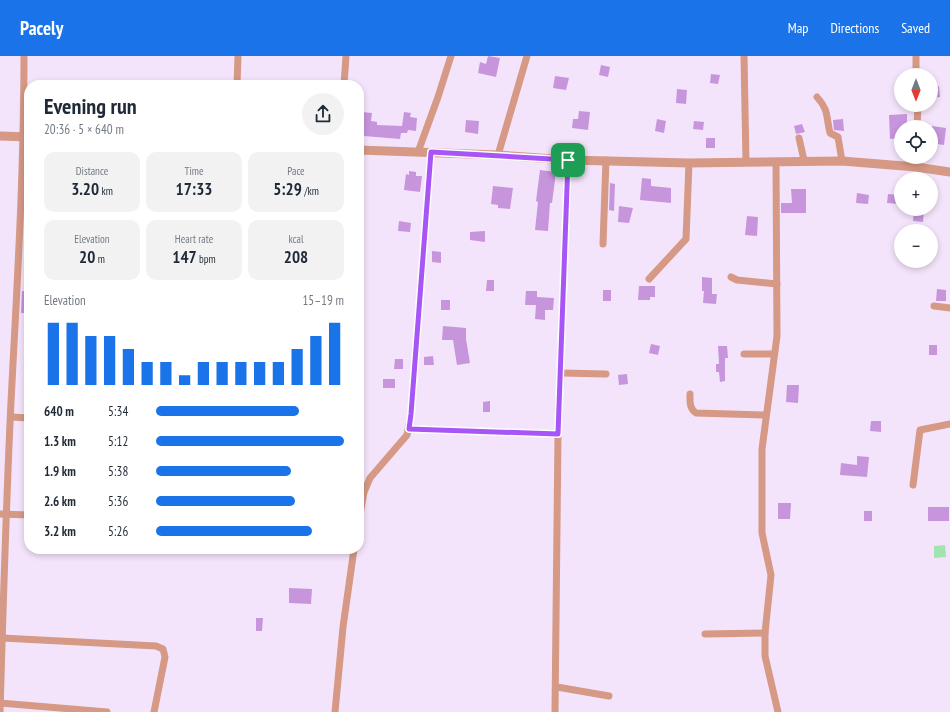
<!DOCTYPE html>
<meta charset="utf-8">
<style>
:root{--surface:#fff;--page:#f2f2f3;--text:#1f2937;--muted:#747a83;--accent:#1a73e8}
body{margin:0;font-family:"PT Sans Narrow",sans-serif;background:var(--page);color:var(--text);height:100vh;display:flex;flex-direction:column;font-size:15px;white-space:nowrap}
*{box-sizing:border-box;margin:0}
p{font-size:13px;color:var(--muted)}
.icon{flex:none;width:22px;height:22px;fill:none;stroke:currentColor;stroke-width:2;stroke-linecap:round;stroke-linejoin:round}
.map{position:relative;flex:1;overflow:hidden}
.side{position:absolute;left:24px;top:24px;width:340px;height:474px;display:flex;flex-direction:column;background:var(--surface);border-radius:16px;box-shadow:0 2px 6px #0003}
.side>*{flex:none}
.needle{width:26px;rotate:180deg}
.controls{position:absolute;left:894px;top:12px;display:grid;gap:8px}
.controls a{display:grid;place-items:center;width:44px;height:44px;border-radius:50%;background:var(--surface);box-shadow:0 2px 6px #0003;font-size:20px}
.pin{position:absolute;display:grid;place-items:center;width:34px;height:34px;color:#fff;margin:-17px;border-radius:8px;box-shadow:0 2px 6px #0006}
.round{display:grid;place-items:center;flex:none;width:42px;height:42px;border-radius:21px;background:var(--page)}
.summary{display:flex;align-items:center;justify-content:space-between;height:68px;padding:0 20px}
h1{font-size:22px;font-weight:600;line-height:30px}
.stats{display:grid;grid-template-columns:repeat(3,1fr);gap:6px;height:68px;padding:4px 20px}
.stats div{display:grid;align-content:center;border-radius:10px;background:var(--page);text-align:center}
.stats b{font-size:17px;font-weight:600}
.stats small{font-size:11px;font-weight:400}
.stats p{font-size:11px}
.chart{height:112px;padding:8px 20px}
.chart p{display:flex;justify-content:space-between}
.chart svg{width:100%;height:72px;margin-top:4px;stroke:var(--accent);stroke-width:6}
ul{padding:0 20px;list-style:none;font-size:13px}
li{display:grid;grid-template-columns:64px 48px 1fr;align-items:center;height:30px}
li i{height:10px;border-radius:5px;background:var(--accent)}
header{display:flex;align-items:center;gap:24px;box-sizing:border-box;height:56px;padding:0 20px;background:var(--accent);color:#fff}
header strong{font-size:19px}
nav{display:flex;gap:22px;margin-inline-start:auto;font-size:14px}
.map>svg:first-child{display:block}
</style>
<header>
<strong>Pacely</strong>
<nav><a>Map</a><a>Directions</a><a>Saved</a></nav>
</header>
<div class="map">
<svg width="950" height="656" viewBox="0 0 950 656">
<rect width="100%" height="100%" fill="#f4e4fb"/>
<!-- green -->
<path fill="#a2e4b0" d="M 945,489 L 946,501 L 934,502 L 934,490 Z"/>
<!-- building -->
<g fill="#c795dc">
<path d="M 488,0 L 500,2 L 496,21 L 478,17 L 480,6 L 486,8 Z"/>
<path d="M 601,9 L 610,11 L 608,21 L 599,19 Z"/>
<path d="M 711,18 L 720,19 L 718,28 L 710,27 Z"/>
<path d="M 555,20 L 569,22 L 566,34 L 553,32 Z"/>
<path d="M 939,30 L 940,41 L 931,42 L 931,31 Z"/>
<path d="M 677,33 L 687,34 L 686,48 L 676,47 Z"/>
<path d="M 579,55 L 590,56 L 588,74 L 572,72 L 573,63 L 578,63 Z"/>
<path d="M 362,56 L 372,57 L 371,65 L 377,66 L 377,69 L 402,70 L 404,56 L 411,57 L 410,61 L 417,62 L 416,75 L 408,74 L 407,77 L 401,77 L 400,83 L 364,80 L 364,73 L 359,73 L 359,65 L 361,65 Z"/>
<path d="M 907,58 L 907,71 L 901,71 L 901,82 L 890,83 L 889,59 Z"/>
<path d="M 657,63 L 666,65 L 664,77 L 655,75 Z"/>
<path d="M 843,63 L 844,75 L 834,74 L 833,64 Z"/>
<path d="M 466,64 L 479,65 L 478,78 L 465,76 Z"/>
<path d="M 694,65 L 704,66 L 703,74 L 693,73 Z"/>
<path d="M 802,68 L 805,76 L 796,78 L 794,70 Z"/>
<path d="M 932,70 L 946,72 L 944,89 L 931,87 Z"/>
<rect x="706" y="82" width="9" height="10"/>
<path d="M 540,114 L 556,116 L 552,147 L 550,147 L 548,175 L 535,174 L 538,146 L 536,145 Z"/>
<path d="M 409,115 L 416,116 L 416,120 L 422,120 L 420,136 L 404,134 L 406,118 L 409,119 Z"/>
<path d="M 642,122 L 651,123 L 651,130 L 671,132 L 671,147 L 640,144 Z"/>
<path d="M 610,127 L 615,128 L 614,155 L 609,154 Z"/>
<path d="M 493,130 L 513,132 L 510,153 L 498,152 L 498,149 L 491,148 Z"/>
<path d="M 791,133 L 806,133 L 806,157 L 781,157 L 781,147 L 792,147 Z"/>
<path d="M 857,137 L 869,139 L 868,148 L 856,147 Z"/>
<path d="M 888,138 L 899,139 L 898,148 L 887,147 Z"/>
<path d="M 619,150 L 633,152 L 629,167 L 618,166 Z"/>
<path d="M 914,154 L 924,154 L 923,166 L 913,165 Z"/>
<path d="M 747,160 L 758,161 L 757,180 L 745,179 Z"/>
<path d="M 399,165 L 411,167 L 410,176 L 398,175 Z"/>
<path d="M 485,175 L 485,186 L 470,184 L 470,176 Z"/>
<path d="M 432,195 L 441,196 L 441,207 L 432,206 Z"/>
<path d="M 702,221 L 712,222 L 712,238 L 717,238 L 716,248 L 703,247 L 704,235 L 702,235 Z"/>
<path d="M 487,224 L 494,224 L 494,235 L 486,235 Z"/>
<path d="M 639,230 L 655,230 L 655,241 L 650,241 L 650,244 L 638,244 Z"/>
<path d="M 937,233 L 946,234 L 946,245 L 936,245 Z"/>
<rect x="603" y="234" width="8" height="11"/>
<path d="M 22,235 L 29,235 L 29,257 L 21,257 Z"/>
<path d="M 526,235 L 537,235 L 537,241 L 554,242 L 553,254 L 545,254 L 545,264 L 535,263 L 536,249 L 525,249 Z"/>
<rect x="441" y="244" width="9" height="10"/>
<path d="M 443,270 L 466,272 L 466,283 L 470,307 L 457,309 L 453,284 L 442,284 Z"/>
<path d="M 651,288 L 660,290 L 658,299 L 649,297 Z"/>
<rect x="929" y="289" width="8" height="10"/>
<path d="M 718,290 L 727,290 L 728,302 L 725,302 L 725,325 L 720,326 L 719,316 L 716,316 L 716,308 L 719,308 Z"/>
<path d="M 433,300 L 434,309 L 424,309 L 424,301 Z"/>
<path d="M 395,303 L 403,303 L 403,313 L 394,313 Z"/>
<path d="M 627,318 L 628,328 L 619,329 L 618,319 Z"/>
<rect x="383" y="323" width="12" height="9"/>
<path d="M 787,329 L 799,329 L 798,347 L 786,346 Z"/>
<path d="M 490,345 L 490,356 L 483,356 L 483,346 Z"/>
<path d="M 871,365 L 881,365 L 881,376 L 870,375 Z"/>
<path d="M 857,400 L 869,401 L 867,421 L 840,419 L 841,407 L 857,409 Z"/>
<path d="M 778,447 L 791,447 L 790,463 L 778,463 Z"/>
<rect x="928" y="451" width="21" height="14"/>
<rect x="864" y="455" width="8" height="10"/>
<path d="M 289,532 L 312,533 L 311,548 L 289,547 Z"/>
<path d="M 256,562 L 263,562 L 262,575 L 256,575 Z"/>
</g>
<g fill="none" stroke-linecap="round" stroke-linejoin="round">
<!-- minor -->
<g stroke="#d59985" stroke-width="7">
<path d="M 744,0 L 746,106"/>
<path d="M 916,0 L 916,19"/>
<path d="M 237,29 L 238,0"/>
<path d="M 344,29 L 346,0"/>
<path d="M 817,41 C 829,54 826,61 830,77 L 838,81 L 842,105"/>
<path d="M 917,71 L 918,49"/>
<path d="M 799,82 L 804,104"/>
<path d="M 418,96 L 438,41 L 451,0"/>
<path d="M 498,99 L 527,0"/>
<path d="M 776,106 L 777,280 L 762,393 L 762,477 L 771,519 L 765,577 L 765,600 L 778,656"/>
<path d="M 916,111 L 917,101"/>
<path d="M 603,188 L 606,104"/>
<path d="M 731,221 L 737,224 L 777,228"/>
<path d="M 649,223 L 686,183 L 689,107"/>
<path d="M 934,250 L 950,252"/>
<path d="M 744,298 L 774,298"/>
<path d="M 561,317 L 606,318"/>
<path d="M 690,338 C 690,345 689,352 696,357 L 766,359"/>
<path d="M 11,361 L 29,362"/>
<path d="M 409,373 L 558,378"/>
<path d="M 913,429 L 920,374 L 950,368"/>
<path d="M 0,458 L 29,459"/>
<path d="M 359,465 L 364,436 L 370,422 L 407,379 L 411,359 L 431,96"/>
<path d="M 705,578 L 765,577"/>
<path d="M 2,582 L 156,590 L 163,593 L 165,601 L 154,656"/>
<path d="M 557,631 L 609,640"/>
<path d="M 0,647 L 107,656"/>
<path d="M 0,656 C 3,553 6,449 11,346 C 17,230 24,116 24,0"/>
<path d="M 335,656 L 343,571 L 354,493"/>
<path d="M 555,656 L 558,378 L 568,104"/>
</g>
<!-- tertiary -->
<g stroke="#d59985" stroke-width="9">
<path d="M 0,80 L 29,81"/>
<path d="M 359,94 L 498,99 L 568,104 L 689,107 L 842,105 L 916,111 L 950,116"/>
</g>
</g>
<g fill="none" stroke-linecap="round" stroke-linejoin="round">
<defs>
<path id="route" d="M 431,96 L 568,104 L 558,378 L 409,373 L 411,358 Z"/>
</defs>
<!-- route casing -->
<use href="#route" stroke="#fff" stroke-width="8"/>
<!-- route -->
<use href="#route" stroke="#a855f7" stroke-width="5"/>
</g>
</svg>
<div class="controls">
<a><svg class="needle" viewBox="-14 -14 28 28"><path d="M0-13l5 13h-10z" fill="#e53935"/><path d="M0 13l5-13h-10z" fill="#747a83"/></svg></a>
<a><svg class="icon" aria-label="locate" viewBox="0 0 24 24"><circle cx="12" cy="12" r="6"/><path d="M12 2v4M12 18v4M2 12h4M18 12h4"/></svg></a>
<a>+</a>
<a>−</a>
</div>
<div class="pin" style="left:568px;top:104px;background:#1e9e55"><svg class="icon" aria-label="arrive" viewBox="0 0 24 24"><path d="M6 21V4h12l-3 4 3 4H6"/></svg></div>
<section class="side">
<div class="summary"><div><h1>Evening run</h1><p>20:36 · 5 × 640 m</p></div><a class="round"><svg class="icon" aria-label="share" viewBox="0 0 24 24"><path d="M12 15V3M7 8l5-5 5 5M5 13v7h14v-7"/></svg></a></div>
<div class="stats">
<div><p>Distance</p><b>3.20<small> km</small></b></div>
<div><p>Time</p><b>17:33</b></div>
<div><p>Pace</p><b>5:29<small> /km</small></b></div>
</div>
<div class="stats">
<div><p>Elevation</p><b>20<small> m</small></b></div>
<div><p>Heart rate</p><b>147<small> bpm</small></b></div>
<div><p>kcal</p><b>208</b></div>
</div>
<div class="chart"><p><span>Elevation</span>15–19 m</p>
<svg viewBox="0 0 160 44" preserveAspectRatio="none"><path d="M5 44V6M15 44V6M25 44V14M35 44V14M45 44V22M55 44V30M65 44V30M75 44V38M85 44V30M95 44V30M105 44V30M115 44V30M125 44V30M135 44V22M145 44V14M155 44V6"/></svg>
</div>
<ul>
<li><b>640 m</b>5:34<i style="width:76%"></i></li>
<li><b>1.3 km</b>5:12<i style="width:100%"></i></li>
<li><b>1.9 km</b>5:38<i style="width:72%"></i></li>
<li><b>2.6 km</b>5:36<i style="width:74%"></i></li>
<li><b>3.2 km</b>5:26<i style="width:83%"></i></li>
</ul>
</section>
</div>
